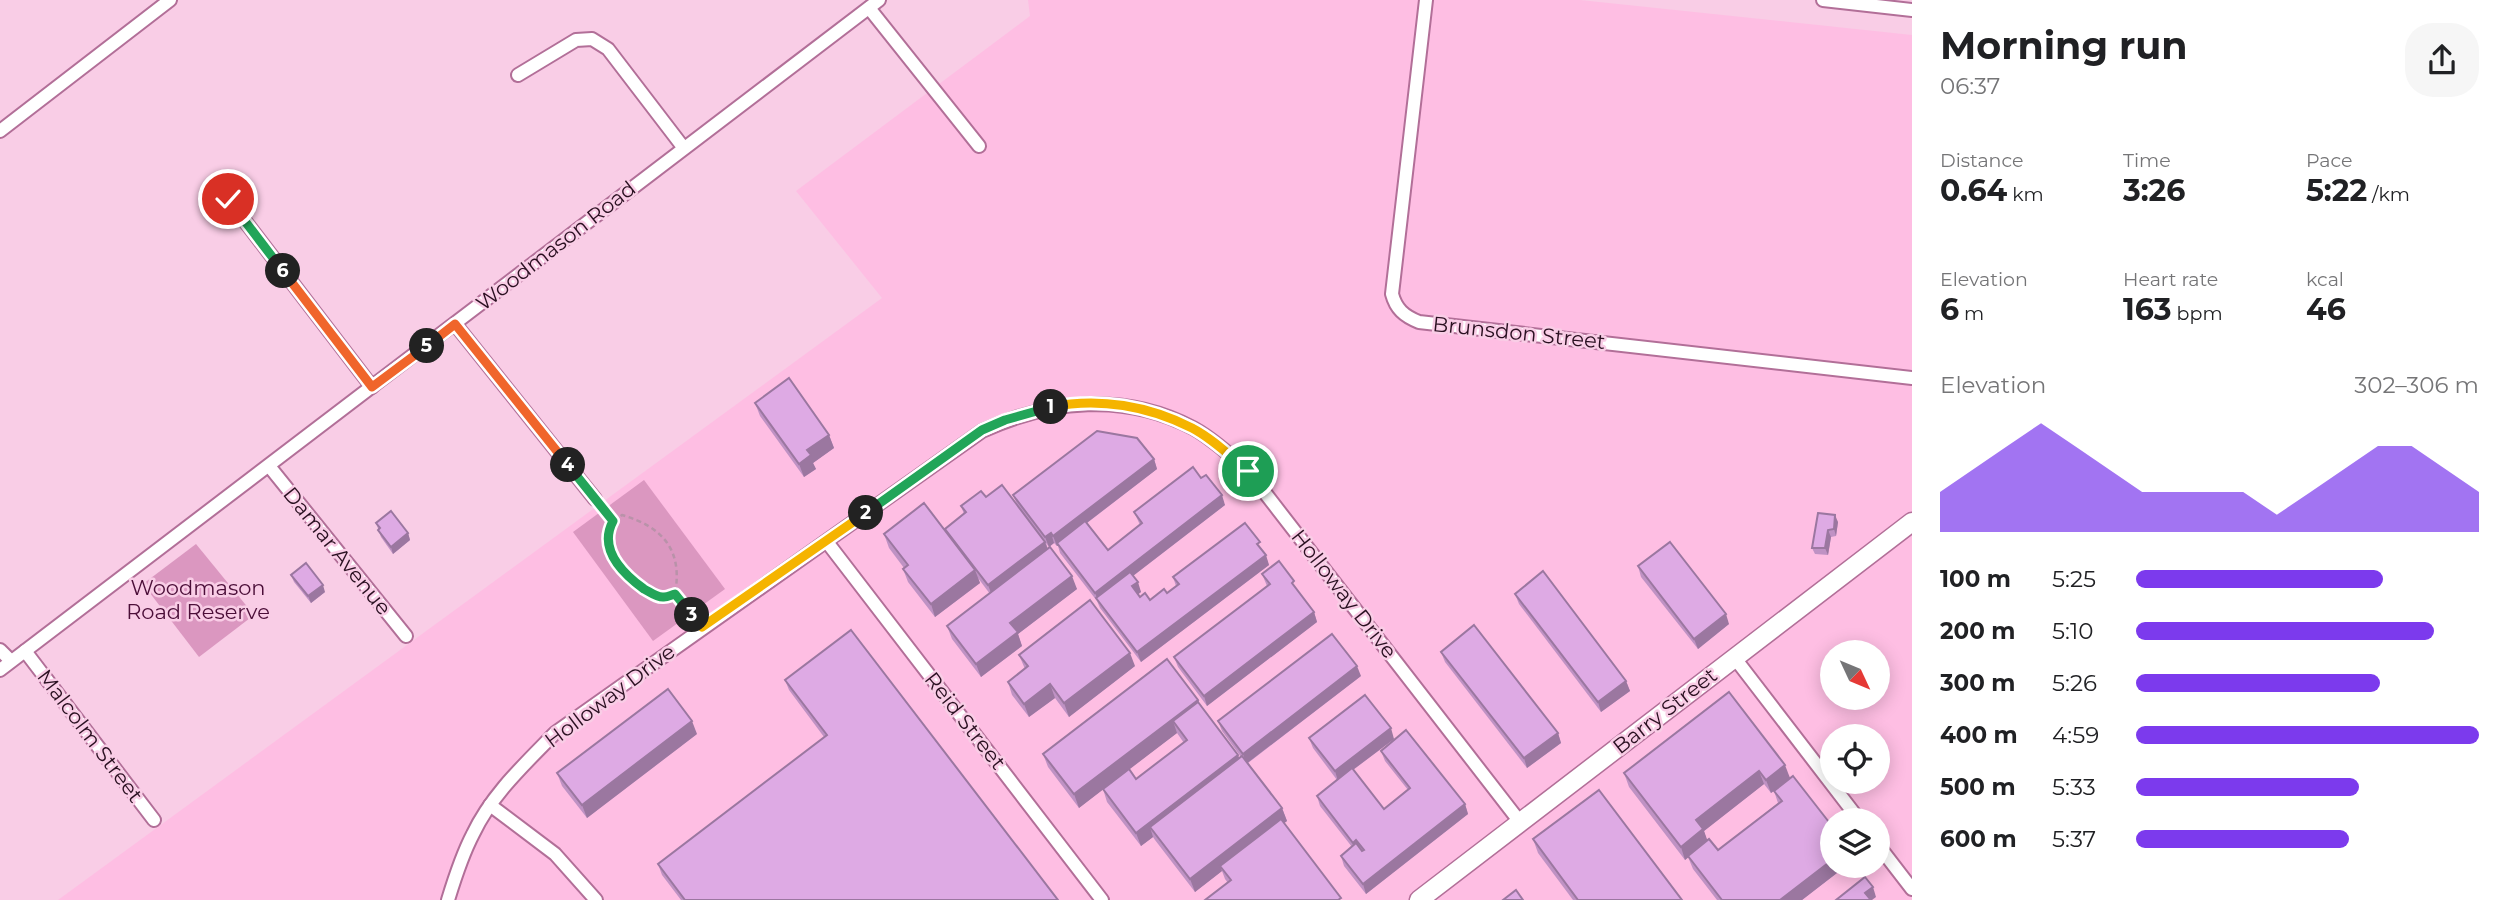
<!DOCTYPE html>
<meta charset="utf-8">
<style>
:root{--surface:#fff;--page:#f6f6f6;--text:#202124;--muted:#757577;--accent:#7c3aed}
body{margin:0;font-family:Montserrat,sans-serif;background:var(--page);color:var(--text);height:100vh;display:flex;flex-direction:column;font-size:26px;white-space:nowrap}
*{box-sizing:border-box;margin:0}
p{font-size:23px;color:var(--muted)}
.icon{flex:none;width:38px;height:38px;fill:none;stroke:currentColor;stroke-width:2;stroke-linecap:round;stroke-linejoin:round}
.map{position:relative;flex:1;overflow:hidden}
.panel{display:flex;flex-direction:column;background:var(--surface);width:595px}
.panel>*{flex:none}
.needle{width:46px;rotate:134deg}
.tools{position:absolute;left:1820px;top:640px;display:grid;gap:14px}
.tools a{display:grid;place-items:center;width:70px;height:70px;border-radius:50%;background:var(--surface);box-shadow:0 4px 18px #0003;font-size:35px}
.pin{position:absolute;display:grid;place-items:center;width:60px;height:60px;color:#fff;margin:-30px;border:4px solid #fff;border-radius:50%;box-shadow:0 2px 7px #0007}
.km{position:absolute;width:35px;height:35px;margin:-18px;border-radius:50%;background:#222;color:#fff;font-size:19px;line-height:35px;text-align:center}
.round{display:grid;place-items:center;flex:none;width:74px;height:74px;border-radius:28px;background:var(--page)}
.overview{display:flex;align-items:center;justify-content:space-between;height:119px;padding:0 28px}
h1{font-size:38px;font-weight:700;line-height:52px}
.stats{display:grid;grid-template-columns:repeat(3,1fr);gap:10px;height:119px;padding:7px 28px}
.stats div{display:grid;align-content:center}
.stats b{font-size:30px;font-weight:700}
.stats small{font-size:19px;font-weight:400}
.stats p{font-size:19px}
.chart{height:196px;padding:14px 28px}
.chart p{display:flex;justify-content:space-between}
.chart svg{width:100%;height:126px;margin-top:7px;fill:var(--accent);opacity:.7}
ul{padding:0 28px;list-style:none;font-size:23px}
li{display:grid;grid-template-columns:112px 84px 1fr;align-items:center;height:52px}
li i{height:18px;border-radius:9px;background:var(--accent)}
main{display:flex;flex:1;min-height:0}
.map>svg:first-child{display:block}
</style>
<main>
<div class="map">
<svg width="1912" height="900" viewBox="0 0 1912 900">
<rect width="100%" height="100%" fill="#f9cde6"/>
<!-- built -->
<path fill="#febee3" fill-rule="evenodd" d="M 1028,0 L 1580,0 L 1912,35 L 1912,900 L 58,900 L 882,298 L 796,191 L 1030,16 ZM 1832,653 L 1878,653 L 1878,698 L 1832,698 ZM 1832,737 L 1878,737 L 1878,782 L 1832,782 ZM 1832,821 L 1878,821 L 1878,866 L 1832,866 Z"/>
<!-- green -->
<g fill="#db97c0">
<path d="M 644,480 L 725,589 L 653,641 L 573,532 Z"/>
<path d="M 196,544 L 254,615 L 199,657 L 143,584 Z"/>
</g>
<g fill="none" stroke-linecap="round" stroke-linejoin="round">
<defs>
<g id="minor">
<path d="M 1426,0 L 1392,294 C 1396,309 1404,316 1419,322 L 1912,378"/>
<path d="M 1823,0 L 1912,10"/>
<path d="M 869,8 L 979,146"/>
<path d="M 518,75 L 576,40 L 592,39 L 608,49 L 683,147"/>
<path d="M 0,131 L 170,0"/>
<path d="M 228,199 L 372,387"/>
<path d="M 455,324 L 595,499"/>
<path d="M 269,466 L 406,636"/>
<path d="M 827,542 L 1102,900"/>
<path d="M 0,650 L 11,661"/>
<path d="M 25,651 L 154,820"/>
<path d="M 1734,657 L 1860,821"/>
<path d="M 0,670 L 879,0"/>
<path d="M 490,805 L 555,854 L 596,900"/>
<path d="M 1878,845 L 1912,889"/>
<path d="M 448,900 C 455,877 462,855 473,834 C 492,794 525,764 555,733 L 982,431 C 1050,400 1125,392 1193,428 C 1213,439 1231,456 1248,471 L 1520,822"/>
</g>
<path id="secondary" d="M 1419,900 L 1912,522"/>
</defs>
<!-- minor casing -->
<use href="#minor" stroke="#b26f98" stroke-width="16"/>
<!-- secondary casing -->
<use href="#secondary" stroke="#b26f98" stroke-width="21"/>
<!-- path -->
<g stroke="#b992a9" stroke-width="2.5" stroke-dasharray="5 3.5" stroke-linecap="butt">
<path d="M 603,508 L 613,521 L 622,515 C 663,527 683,550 675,594 L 695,619"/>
<path d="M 612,522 C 597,550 623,574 645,589 C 650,593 657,598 665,597 C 668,597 672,595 675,594"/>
</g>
<!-- minor -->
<use href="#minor" stroke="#fff" stroke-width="12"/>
<!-- secondary -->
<use href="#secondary" stroke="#fff" stroke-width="18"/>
</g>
<!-- wall -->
<g fill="#bf92c4" fill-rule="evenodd">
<path d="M 755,403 L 829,435 L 834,448 L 813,463 L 816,469 L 804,477 L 760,416 Z"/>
<path d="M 1154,459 L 1157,469 L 1087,523 L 1108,550 L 1140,525 L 1134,512 L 1201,478 L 1225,505 L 1133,576 L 1141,592 L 1138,594 L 1140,597 L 1150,600 L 1167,593 L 1176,586 L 1173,577 L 1264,552 L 1269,565 L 1141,662 L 1100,608 L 1097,601 L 1060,553 L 1058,546 L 1057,546 L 1054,543 L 1049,547 L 1046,543 L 1048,549 L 1077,589 L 1018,634 L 1022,646 L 981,677 L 952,639 L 947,626 L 990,594 L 978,578 L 980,583 L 935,617 L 908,582 L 903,569 L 904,568 L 889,548 L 884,534 L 947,534 L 945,529 L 964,514 L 961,506 L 986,497 L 1017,504 L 1013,495 Z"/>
<path d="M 1818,513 L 1838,522 L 1836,536 L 1831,537 L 1828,555 L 1815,554 L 1812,548 Z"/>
<path d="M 376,523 L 408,533 L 410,540 L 393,554 L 381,537 Z"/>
<path d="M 1638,566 L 1729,624 L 1698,649 L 1641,577 Z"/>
<path d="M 1262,574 L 1298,592 L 1314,612 L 1317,622 L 1207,706 L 1178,667 L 1174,657 L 1267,586 Z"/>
<path d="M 291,575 L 325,592 L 311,603 L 294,582 Z"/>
<path d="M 1515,594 L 1626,681 L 1630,691 L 1601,712 L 1519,604 Z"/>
<path d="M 1441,652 L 1558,733 L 1561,743 L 1527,768 L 1445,662 Z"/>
<path d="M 1019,655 L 1135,666 L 1069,717 L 1055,698 L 1029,717 L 1012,695 L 1008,682 L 1025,669 Z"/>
<path d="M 1361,676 L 1248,763 L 1282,808 L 1287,821 L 1284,823 L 1341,898 L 1228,883 L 1225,879 L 1222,871 L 1195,892 L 1155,840 L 1153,837 L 1141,846 L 1107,802 L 1103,789 L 1079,808 L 1048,767 L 1043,754 L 1198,700 L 1199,703 L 1238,755 L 1239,758 L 1241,757 L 1222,731 L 1218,721 ZM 1177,733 L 1184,743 L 1136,779 L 1129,769 Z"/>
<path d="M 785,680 L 1058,900 L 681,900 L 662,875 L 658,864 L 824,737 L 789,690 Z"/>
<path d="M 1729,692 L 1790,778 L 1846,866 L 1802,900 L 1717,900 L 1693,869 L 1688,857 L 1685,860 L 1629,787 L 1624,773 ZM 1764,784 L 1771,793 L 1774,791 L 1778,803 L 1718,850 L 1707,841 L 1704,831 Z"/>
<path d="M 697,734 L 587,818 L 562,786 L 557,773 Z"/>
<path d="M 1309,738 L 1394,739 L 1353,770 L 1384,809 L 1408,790 L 1385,761 L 1381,751 L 1465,804 L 1468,814 L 1366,894 L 1344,866 L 1341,856 L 1352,847 L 1320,806 L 1317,796 L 1337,780 L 1313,748 Z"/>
<path d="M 1533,839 L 1682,900 L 1573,900 L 1538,853 Z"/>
</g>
<!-- shaded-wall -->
<g fill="#9b77a0">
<path d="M 829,435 L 834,448 L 813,463 L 816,469 L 804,477 L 799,464 L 807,450 Z"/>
<path d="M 1154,459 L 1157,469 L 1058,545 L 1057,543 L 1058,546 L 1057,546 L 1053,536 Z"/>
<path d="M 1222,495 L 1225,505 L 1099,602 L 1095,593 Z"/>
<path d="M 1835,515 L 1838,522 L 1836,536 L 1834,529 Z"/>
<path d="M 1828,530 L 1831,537 L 1828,555 L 1825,548 Z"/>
<path d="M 408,533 L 410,540 L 393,554 L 391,547 Z"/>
<path d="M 1051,533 L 1054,543 L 1049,547 L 1045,537 Z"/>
<path d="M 1045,542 L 1050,555 L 993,598 L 988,585 Z"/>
<path d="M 1266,555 L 1269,565 L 1141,662 L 1137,652 Z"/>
<path d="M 975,570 L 980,583 L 935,617 L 931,604 Z"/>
<path d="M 1072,576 L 1077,589 L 1018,634 L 1022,646 L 981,677 L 976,664 L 1010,623 Z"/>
<path d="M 1138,582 L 1141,592 L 1136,596 L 1132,586 Z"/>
<path d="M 323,585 L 325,592 L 311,603 L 308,596 Z"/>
<path d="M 1314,612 L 1317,622 L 1207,706 L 1204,696 Z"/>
<path d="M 1726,614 L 1729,624 L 1698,649 L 1694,639 Z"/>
<path d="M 1130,653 L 1135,666 L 1069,717 L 1064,703 Z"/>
<path d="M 1357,666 L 1361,676 L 1246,764 L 1243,754 Z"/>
<path d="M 1626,681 L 1630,691 L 1601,712 L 1598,702 Z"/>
<path d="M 1050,684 L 1055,698 L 1029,717 L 1024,704 Z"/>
<path d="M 1198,700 L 1202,713 L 1173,721 L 1177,733 L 1079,808 L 1074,794 Z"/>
<path d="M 692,721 L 697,734 L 587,818 L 582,805 Z"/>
<path d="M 1391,728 L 1394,739 L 1338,781 L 1335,771 Z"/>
<path d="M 1558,733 L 1561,743 L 1527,768 L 1524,758 Z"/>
<path d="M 1238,755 L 1243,768 L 1150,827 L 1153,837 L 1141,846 L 1136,833 Z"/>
<path d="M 1785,765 L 1790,778 L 1771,793 L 1766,780 Z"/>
<path d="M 1759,771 L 1764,784 L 1704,831 L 1708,842 L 1685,860 L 1681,847 L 1696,820 Z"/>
<path d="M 1465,804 L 1468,814 L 1366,894 L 1363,884 Z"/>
<path d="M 1282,808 L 1287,821 L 1223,870 L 1220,866 L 1222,871 L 1195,892 L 1190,879 Z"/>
<path d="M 1832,860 L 1832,866 L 1846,866 L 1802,900 L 1780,900 Z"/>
<path d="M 1873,887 L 1876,897 L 1872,900 L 1868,900 L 1865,893 Z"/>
</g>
<!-- building -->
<g fill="#deaae4" stroke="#9b77a0" stroke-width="2">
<path d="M 789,378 L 829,435 L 807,450 L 811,455 L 799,464 L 755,403 Z"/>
<path d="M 1097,431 L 1137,438 L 1154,459 L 1053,536 L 1051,533 L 1045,537 L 1013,495 Z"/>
<path d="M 1193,467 L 1201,478 L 1206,475 L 1222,495 L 1095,593 L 1057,543 L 1085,521 L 1108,550 L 1142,523 L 1134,512 Z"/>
<path d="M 1002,485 L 1045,542 L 988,585 L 945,529 L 966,512 L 961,506 L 981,491 L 986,497 Z"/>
<path d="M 924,503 L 975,570 L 931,604 L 903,569 L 908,565 L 884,534 Z"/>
<path d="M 391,511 L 408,533 L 391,547 L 378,530 L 380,528 L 376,523 Z"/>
<path d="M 1818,513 L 1835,515 L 1834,529 L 1828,530 L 1825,548 L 1812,548 Z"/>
<path d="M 1245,523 L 1260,542 L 1257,544 L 1266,555 L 1137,652 L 1096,598 L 1130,572 L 1138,582 L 1132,586 L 1140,597 L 1145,593 L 1150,600 L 1164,589 L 1167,593 L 1179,584 L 1173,577 Z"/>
<path d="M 1670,542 L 1726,614 L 1694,639 L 1638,566 Z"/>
<path d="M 1050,547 L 1072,576 L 1010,623 L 1018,632 L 976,664 L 947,626 Z"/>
<path d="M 1279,561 L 1294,581 L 1292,583 L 1314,612 L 1204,696 L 1174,657 L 1270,584 L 1262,574 Z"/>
<path d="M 306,563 L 323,585 L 308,596 L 291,575 Z"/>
<path d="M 1543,571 L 1626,681 L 1598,702 L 1515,594 Z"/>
<path d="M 1090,600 L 1130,653 L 1064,703 L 1050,684 L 1024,704 L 1008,682 L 1028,666 L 1019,655 Z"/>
<path d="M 1474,625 L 1558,733 L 1524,758 L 1441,652 Z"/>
<path d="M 851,630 L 1058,900 L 685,900 L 658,864 L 827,735 L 785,680 Z"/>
<path d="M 1332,634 L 1357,666 L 1243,754 L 1218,721 Z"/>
<path d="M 1167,659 L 1198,700 L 1074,794 L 1043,754 Z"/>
<path d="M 668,689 L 692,721 L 582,805 L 557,773 Z"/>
<path d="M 1729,692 L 1785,765 L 1766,780 L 1759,771 L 1696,820 L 1703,829 L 1681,847 L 1624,773 Z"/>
<path d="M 1365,695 L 1391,728 L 1335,771 L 1309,738 Z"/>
<path d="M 1198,702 L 1238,755 L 1136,833 L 1103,789 L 1129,769 L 1136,779 L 1187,740 L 1173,721 Z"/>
<path d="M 1406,730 L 1465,804 L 1363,884 L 1341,856 L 1356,843 L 1362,851 L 1364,850 L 1356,840 L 1353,843 L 1317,796 L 1352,768 L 1384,809 L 1410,788 L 1381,751 Z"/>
<path d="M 1242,756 L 1282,808 L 1190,879 L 1150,827 Z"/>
<path d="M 1793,776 L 1832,826 L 1832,860 L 1780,900 L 1722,900 L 1688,856 L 1709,839 L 1718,850 L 1782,801 L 1774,791 Z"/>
<path d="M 1599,790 L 1682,900 L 1578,900 L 1533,839 Z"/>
<path d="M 1281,819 L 1341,898 L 1338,900 L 1205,900 L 1231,880 L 1220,866 Z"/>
<path d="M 1865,877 L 1873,887 L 1865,893 L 1871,900 L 1836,900 Z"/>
<path d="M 1516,890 L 1523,900 L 1503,900 Z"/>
</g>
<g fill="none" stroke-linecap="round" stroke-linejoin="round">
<defs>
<path id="split-1" d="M 1051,407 C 1099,397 1149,406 1192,428 C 1213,439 1230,456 1248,471"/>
<path id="split-2" d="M 866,513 L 982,430 L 1005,420 L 1051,407"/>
<path id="split-3" d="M 692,615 L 702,627 L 866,513"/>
<path id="split-4" d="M 568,465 L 613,521 C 598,549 622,573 644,589 C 650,592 657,598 664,597 C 668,597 671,595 675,594 L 692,615"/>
<path id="split-5" d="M 427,346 L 455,324 L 568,465"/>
<path id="split-6" d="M 283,271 L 372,387 L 427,346"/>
<path id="split-7" d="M 228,199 L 283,271"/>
</defs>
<!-- split-1 casing -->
<use href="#split-1" stroke="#fff" stroke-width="14"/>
<!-- split-2 casing -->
<use href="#split-2" stroke="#fff" stroke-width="14"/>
<!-- split-3 casing -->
<use href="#split-3" stroke="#fff" stroke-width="14"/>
<!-- split-4 casing -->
<use href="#split-4" stroke="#fff" stroke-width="14"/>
<!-- split-5 casing -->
<use href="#split-5" stroke="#fff" stroke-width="14"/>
<!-- split-6 casing -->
<use href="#split-6" stroke="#fff" stroke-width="14"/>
<!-- split-7 casing -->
<use href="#split-7" stroke="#fff" stroke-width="14"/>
<!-- split-1 -->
<use href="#split-1" stroke="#f5b400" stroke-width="9"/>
<!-- split-2 -->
<use href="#split-2" stroke="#22a559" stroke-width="9"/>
<!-- split-3 -->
<use href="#split-3" stroke="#f5b400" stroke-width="9"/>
<!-- split-4 -->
<use href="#split-4" stroke="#22a559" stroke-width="9"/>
<!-- split-5 -->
<use href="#split-5" stroke="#f0652b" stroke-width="9"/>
<!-- split-6 -->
<use href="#split-6" stroke="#f0652b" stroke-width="9"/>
<!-- split-7 -->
<use href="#split-7" stroke="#22a559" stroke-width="9"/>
</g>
<g text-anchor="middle" stroke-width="5" stroke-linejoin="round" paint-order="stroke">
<!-- street labels -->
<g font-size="21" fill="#2a1021" stroke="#f9cde6">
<text transform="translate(556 246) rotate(-38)" y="7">Woodmason Road</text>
<text transform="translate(1519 333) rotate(6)" y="7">Brunsdon Street</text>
<text transform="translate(337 551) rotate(51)" y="7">Damar Avenue</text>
<text transform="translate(1344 594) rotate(52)" y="7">Holloway Drive</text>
<text transform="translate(610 696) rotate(-37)" y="7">Holloway Drive</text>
<text transform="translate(1665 711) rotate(-38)" y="7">Barry Street</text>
<text transform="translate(965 721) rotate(52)" y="7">Reid Street</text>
<text transform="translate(90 736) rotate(53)" y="7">Malcolm Street</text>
</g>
<!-- park labels -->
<g font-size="21" fill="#4b0e38" stroke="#f9cde6">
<text x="198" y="595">Woodmason<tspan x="198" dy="24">Road Reserve</tspan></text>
</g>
</g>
</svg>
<div class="tools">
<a><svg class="needle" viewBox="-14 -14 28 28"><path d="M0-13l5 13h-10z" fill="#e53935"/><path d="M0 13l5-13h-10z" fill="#757577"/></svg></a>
<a><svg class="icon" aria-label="locate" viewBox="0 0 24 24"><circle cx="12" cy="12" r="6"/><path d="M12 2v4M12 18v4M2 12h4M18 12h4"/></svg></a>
<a><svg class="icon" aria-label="layers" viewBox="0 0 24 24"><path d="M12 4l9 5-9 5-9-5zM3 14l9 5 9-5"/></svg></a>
</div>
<div class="pin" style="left:1248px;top:471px;background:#1e9e55"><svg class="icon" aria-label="arrive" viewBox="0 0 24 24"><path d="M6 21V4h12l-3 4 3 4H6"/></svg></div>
<div class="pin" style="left:228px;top:199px;background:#d93025"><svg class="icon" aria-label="check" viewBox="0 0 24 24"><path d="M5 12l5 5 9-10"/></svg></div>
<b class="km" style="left:1051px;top:407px">1</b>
<b class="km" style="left:866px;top:513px">2</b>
<b class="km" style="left:692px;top:615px">3</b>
<b class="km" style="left:568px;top:465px">4</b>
<b class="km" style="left:427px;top:346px">5</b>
<b class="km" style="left:283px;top:271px">6</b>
</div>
<section class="panel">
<div class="overview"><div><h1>Morning run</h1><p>06:37</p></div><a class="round"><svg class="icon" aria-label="share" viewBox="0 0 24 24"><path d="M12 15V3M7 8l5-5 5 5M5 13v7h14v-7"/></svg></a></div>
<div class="stats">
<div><p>Distance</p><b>0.64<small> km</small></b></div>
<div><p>Time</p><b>3:26</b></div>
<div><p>Pace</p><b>5:22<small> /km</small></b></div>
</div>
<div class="stats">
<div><p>Elevation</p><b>6<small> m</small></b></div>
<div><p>Heart rate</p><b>163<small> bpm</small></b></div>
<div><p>kcal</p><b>46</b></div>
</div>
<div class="chart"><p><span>Elevation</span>302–306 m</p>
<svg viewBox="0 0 160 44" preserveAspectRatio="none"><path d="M0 44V30L10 22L20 14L30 6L40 14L50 22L60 30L70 30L80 30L90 30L100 38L110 30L120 22L130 14L140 14L150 22L160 30V44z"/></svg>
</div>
<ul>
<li><b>100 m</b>5:25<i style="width:72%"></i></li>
<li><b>200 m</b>5:10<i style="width:87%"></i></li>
<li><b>300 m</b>5:26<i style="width:71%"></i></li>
<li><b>400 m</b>4:59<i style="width:100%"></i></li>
<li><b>500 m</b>5:33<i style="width:65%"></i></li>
<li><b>600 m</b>5:37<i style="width:62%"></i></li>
</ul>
</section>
</main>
